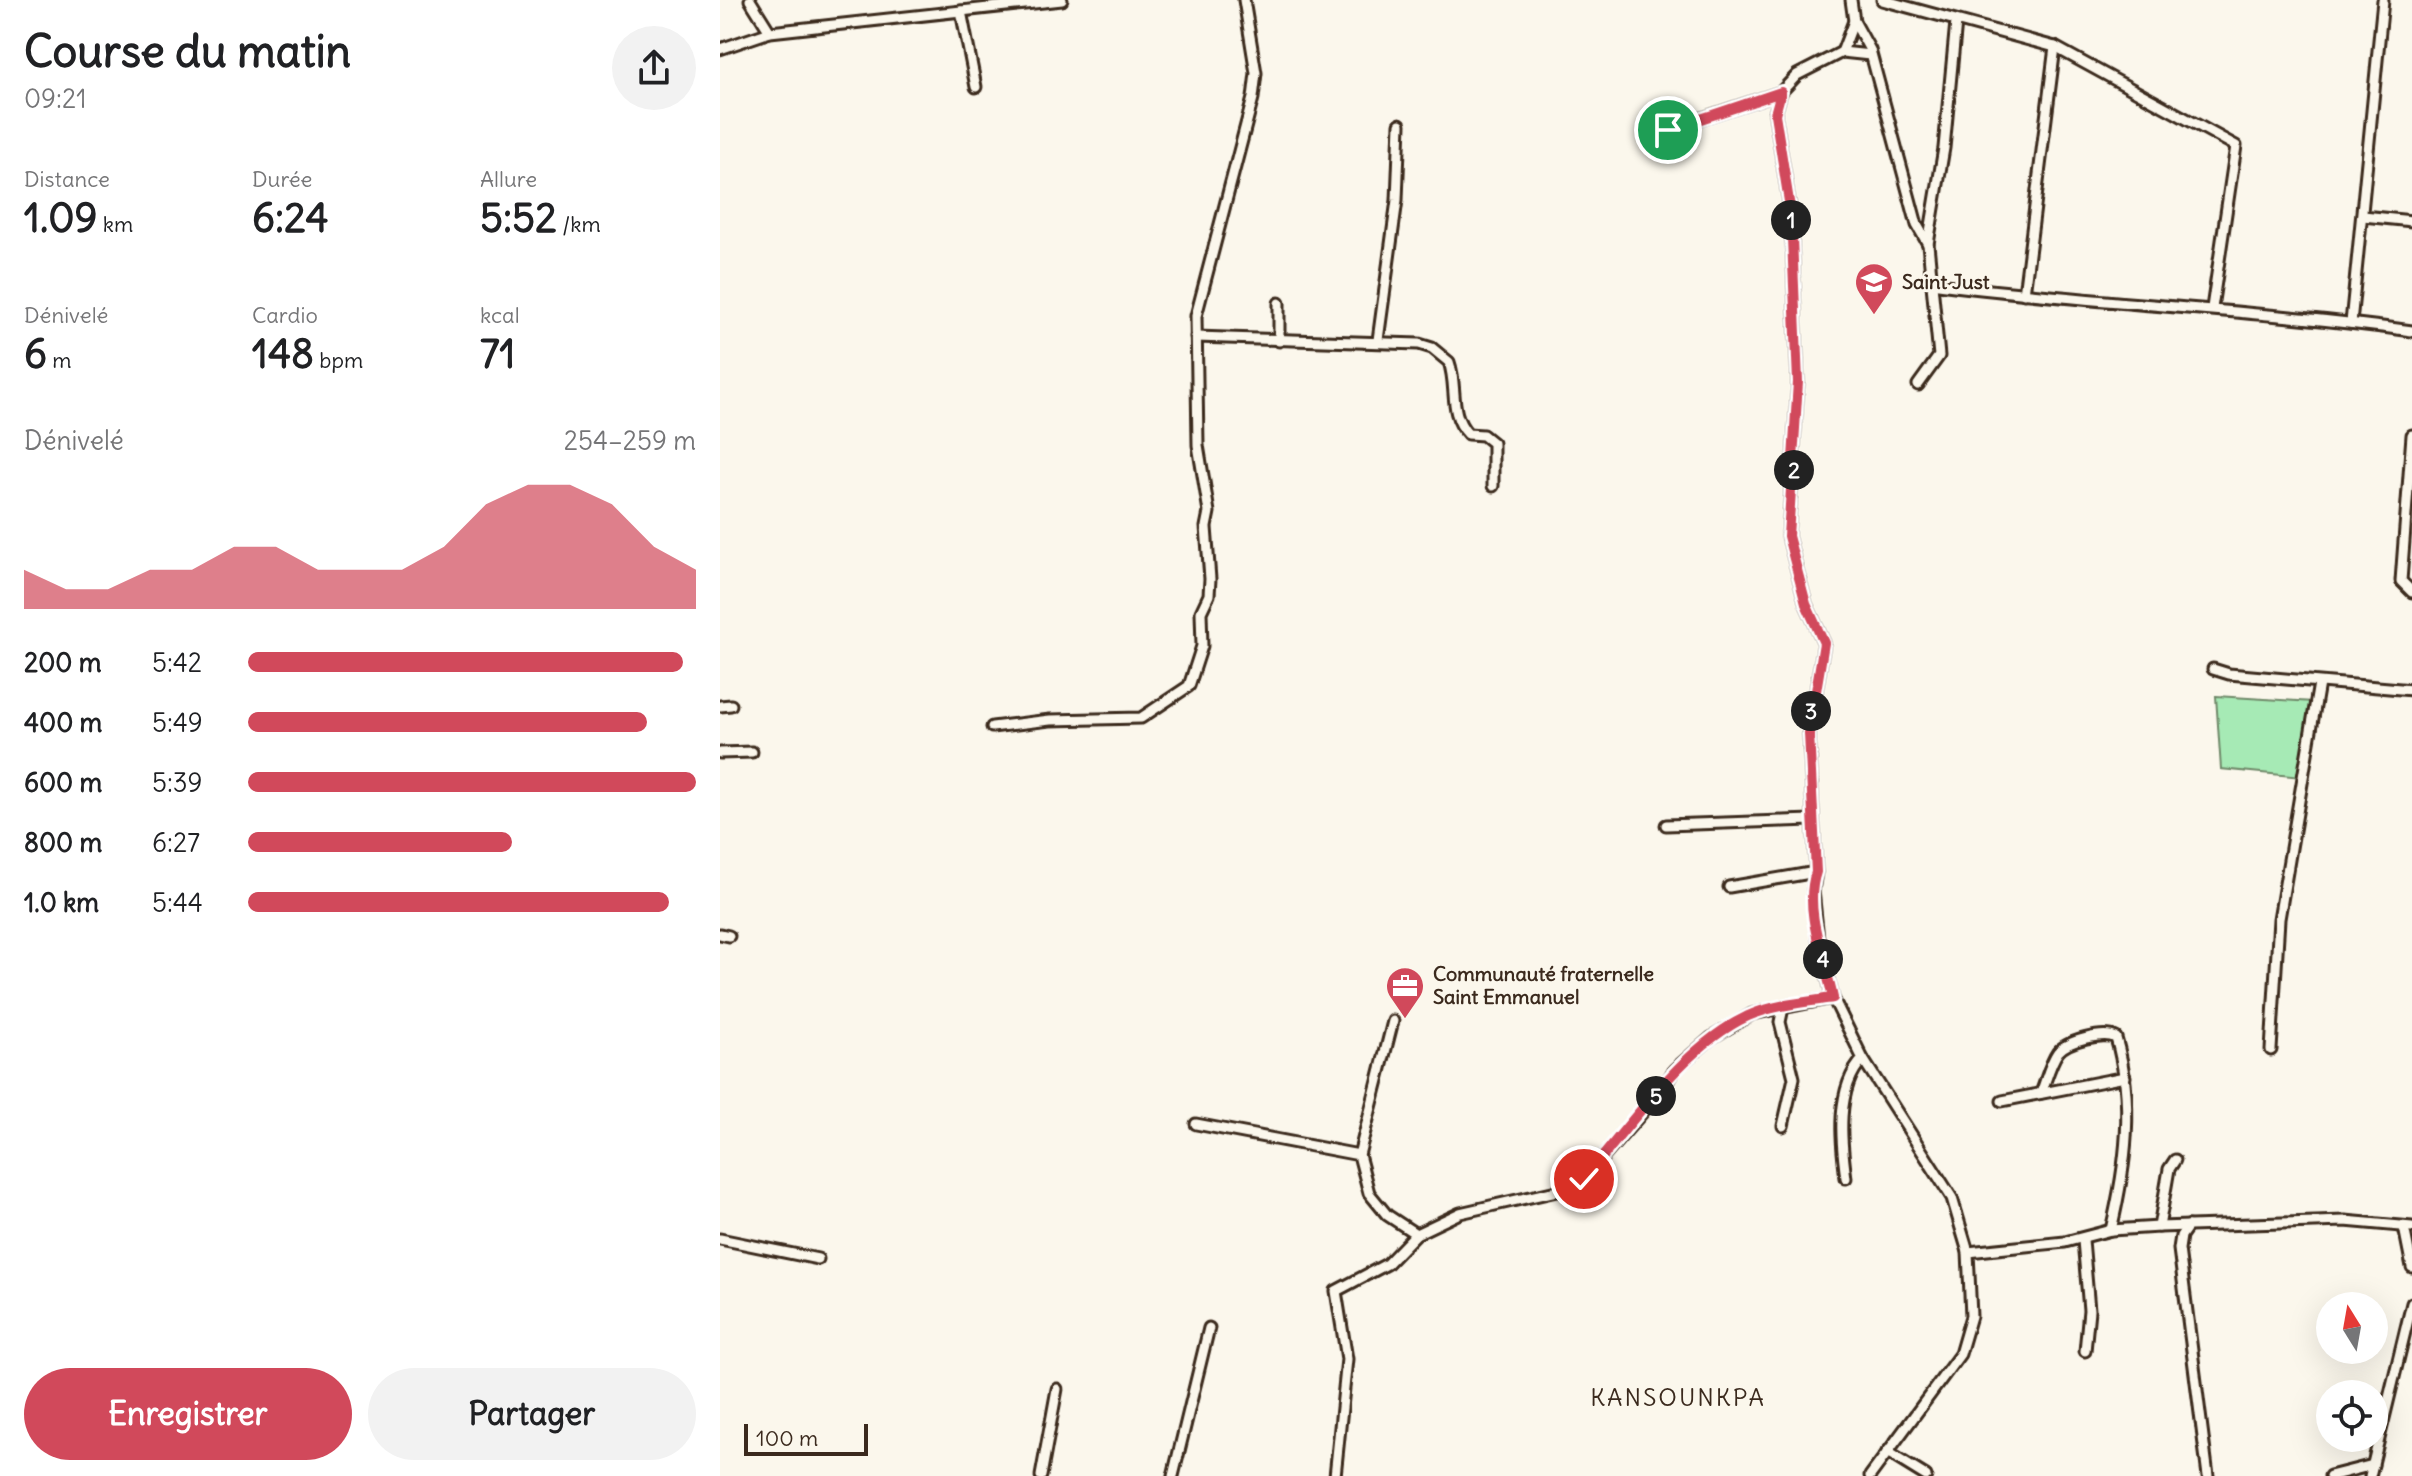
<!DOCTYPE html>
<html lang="fr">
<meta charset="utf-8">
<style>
:root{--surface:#fff;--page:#f2f2f2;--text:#202124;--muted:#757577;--accent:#d1495b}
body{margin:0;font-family:Delius,sans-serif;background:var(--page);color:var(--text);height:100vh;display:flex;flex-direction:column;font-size:30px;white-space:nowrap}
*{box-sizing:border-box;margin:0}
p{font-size:26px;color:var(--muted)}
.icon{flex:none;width:44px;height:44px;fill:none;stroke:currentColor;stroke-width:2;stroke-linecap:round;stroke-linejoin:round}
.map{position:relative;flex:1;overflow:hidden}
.sheet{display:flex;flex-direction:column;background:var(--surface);width:720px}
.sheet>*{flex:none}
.needle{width:52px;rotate:349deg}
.buttons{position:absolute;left:1596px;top:1292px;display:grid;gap:16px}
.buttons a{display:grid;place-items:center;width:72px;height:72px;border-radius:50%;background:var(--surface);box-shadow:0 8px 32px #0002;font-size:40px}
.scale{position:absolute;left:24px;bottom:20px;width:124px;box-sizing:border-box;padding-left:8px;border:4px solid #3b2a1e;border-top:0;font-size:22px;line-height:28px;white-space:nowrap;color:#3b2a1e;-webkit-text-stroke:6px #fbf7ec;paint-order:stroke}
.pin{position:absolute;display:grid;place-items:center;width:68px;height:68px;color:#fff;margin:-34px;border:4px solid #fff;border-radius:50%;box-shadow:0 2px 8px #0007}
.km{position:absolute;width:40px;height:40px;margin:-20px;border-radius:50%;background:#222;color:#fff;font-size:22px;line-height:40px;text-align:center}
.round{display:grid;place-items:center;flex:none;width:84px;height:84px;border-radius:42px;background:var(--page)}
.summary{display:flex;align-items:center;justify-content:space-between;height:136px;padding:0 24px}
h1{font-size:44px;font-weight:800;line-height:60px}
.figures{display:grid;grid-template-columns:repeat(3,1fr);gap:12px;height:136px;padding:8px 24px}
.figures div{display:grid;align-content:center}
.figures b{font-size:40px;font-weight:800}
.figures small{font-size:22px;font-weight:400}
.figures p{font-size:22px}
.chart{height:224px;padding:16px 24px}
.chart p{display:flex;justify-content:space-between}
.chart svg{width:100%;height:144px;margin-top:8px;fill:var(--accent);opacity:.7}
.cta{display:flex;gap:16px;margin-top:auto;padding:16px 24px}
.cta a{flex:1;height:92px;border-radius:48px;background:var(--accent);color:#fff;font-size:32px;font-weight:800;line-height:92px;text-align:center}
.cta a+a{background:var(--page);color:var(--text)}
ul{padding:0 24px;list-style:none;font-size:26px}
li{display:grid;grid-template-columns:128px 96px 1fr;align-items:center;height:60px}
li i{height:20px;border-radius:10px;background:var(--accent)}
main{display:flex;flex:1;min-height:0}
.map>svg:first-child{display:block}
</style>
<main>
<section class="sheet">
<div class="summary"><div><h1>Course du matin</h1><p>09:21</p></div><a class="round"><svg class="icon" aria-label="share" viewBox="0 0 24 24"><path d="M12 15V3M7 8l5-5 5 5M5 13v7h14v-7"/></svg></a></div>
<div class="figures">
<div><p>Distance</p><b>1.09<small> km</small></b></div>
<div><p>Durée</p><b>6:24</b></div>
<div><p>Allure</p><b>5:52<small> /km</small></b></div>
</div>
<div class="figures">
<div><p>Dénivelé</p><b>6<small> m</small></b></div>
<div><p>Cardio</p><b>148<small> bpm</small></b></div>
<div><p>kcal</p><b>71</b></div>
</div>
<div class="chart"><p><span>Dénivelé</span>254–259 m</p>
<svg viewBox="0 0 160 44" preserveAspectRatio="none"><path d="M0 44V32L10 38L20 38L30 32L40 32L50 25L60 25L70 32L80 32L90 32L100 25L110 12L120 6L130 6L140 12L150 25L160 32V44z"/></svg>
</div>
<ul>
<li><b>200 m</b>5:42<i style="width:97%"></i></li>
<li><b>400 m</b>5:49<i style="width:89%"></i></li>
<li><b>600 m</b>5:39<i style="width:100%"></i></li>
<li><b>800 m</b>6:27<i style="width:59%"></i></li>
<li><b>1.0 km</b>5:44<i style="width:94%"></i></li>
</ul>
<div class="cta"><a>Enregistrer</a><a>Partager</a></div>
</section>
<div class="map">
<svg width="1692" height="1476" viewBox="0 0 1692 1476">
<rect width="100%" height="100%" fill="#fbf7ec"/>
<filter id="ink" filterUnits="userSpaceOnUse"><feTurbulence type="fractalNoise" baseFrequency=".0125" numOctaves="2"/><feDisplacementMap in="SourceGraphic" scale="16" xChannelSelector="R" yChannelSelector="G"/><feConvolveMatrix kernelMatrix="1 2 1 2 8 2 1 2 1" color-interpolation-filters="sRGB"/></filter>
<g filter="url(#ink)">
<!-- green -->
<path fill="#a6eab5" stroke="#708a6a" stroke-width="2" d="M 1496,696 L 1593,702 L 1581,777 L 1501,769 Z"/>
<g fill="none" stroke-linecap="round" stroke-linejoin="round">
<defs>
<g id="minor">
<path d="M 30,0 L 50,32"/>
<path d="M 1131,0 L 1134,21 L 1150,50 L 1197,225 L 1208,244"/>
<path d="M 1162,0 L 1335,47 L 1516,146 L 1492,308"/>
<path d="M 241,11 L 256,87"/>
<path d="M 0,49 L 50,32 L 342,0"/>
<path d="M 1122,52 L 1134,21"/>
<path d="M 1061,92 L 1055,114 L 1071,214 L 1078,382 L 1068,536 L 1086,604 L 1104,643 L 1089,733 L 1096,872 L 1093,890 L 1098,939 L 1113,998 L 1143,1059 L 1232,1198 L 1248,1252 L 1251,1316 L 1240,1354 L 1150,1476"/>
<path d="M 928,136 L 1061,92 L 1077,75 L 1122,52 L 1150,55"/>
<path d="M 1643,216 L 1692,221"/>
<path d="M 1211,283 C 1371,304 1532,309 1692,331"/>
<path d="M 1304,294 L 1335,47"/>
<path d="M 1631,323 L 1663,0"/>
<path d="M 476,337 L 699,344 L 712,348 L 729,362 C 738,387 728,413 748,434 L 763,435 L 773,443 L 773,486"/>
<path d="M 658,340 L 677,200 L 680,124"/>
<path d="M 559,341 L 559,303"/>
<path d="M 1198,385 L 1219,356 L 1208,244 L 1224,148 L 1236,22"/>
<path d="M 1692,435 L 1681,581 L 1692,592"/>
<path d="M 1493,669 L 1509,674 L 1692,690"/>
<path d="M 0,706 L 11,705"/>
<path d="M 272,727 L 330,720 L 421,718 L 469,686 L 482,646 L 481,612 L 489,595 L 490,579 L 486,527 L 489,512 L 478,445 L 476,316 L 533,98 L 536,73 L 524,0"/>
<path d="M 0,753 L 32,752"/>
<path d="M 946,825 L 1092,820"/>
<path d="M 1009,887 L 1096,872"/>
<path d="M 0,934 L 9,936"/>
<path d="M 1063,1008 L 1060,1022 L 1074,1078 L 1063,1126"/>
<path d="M 673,1021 L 639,1155 L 649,1193 L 667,1215 L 696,1234"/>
<path d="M 1551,1050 L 1559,919 L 1599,683"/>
<path d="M 1321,1093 C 1326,1081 1330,1063 1338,1052 C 1347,1041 1384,1031 1396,1038 C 1415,1102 1406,1166 1391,1230"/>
<path d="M 1282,1101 L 1405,1077"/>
<path d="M 476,1124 L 639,1155"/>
<path d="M 1126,1178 C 1121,1142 1115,1088 1143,1059"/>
<path d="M 1468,1226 L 1461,1236 L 1459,1249 L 1488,1476"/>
<path d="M 1439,1227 L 1449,1169 L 1455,1160"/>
<path d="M 1684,1227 L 1692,1267"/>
<path d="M 0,1239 L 98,1259"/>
<path d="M 1363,1240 L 1369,1310 L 1365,1351"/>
<path d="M 1248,1252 L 1345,1242 L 1391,1230 L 1439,1227 L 1625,1221 L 1692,1227"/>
<path d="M 1167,1452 L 1206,1476"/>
<path d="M 321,1476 L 337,1389"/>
<path d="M 453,1476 L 489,1328"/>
<path d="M 615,1476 L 627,1359 L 616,1291 L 667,1264 L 696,1234 L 740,1213 L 841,1190 L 864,1179 L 943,1089 L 954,1070 L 991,1038 L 1032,1014 L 1113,998"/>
<path d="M 1610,1476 L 1653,1465"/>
<path d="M 1650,1476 L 1692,1303"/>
</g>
</defs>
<!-- minor casing -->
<use href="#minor" stroke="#3b2a1e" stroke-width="15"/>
<!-- minor -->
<use href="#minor" stroke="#fbf7ec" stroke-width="9"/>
</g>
</g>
<g fill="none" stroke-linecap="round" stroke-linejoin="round" filter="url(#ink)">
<defs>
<path id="route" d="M 864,1179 C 911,1125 963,1046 1028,1016 C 1053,1005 1086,1002 1113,998 C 1105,960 1083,910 1096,872 L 1089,733 L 1104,643 L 1086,604 L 1068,536 L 1078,382 L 1071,214 L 1055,114 L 1061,92 L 948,130"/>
</defs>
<!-- route casing -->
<use href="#route" stroke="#fff" stroke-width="16"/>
<!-- route -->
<use href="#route" stroke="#d1495b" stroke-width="10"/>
</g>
<!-- icons -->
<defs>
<symbol id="school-pin" viewBox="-11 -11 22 30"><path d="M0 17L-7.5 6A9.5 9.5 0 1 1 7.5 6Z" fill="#d1495b" stroke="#fbf7ec"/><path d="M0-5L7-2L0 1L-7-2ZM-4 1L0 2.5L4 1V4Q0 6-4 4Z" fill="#fff"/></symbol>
<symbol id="office-pin" viewBox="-11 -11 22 30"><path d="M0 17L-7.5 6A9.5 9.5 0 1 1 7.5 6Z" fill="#d1495b" stroke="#fbf7ec"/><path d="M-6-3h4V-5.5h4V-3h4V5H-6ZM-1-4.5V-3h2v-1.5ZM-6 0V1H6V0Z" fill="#fff"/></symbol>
</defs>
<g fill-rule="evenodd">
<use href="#school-pin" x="1132" y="260" width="44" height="60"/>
<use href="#office-pin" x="663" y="964" width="44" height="60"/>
</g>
<g text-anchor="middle" stroke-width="6" stroke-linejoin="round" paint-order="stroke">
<!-- poi labels -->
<g font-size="20" font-weight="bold" fill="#3b2a1e" stroke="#fbf7ec" text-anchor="start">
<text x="1182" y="289">Saint Just</text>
<text x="713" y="981">Communauté fraternelle<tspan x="713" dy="23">Saint Emmanuel</tspan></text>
</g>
<!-- quarter labels -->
<g font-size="24" letter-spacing="2" fill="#3b2a1e" stroke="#fbf7ec">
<text x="958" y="1406">KANSOUNKPA</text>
</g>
</g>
</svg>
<div class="buttons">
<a><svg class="needle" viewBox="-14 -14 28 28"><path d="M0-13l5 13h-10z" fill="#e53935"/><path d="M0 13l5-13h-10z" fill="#757577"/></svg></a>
<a><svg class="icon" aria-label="locate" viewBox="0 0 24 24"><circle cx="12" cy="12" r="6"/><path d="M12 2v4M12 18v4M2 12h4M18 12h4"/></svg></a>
</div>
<div class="scale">100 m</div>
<div class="pin" style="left:948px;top:130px;background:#1e9e55"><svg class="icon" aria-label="arrive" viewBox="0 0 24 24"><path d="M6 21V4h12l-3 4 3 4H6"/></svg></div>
<div class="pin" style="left:864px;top:1179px;background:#d93025"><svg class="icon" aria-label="check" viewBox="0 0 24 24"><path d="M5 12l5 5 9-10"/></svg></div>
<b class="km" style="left:1071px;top:220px">1</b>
<b class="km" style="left:1074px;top:470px">2</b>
<b class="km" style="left:1091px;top:711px">3</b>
<b class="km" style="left:1103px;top:959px">4</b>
<b class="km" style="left:936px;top:1096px">5</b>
</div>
</main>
